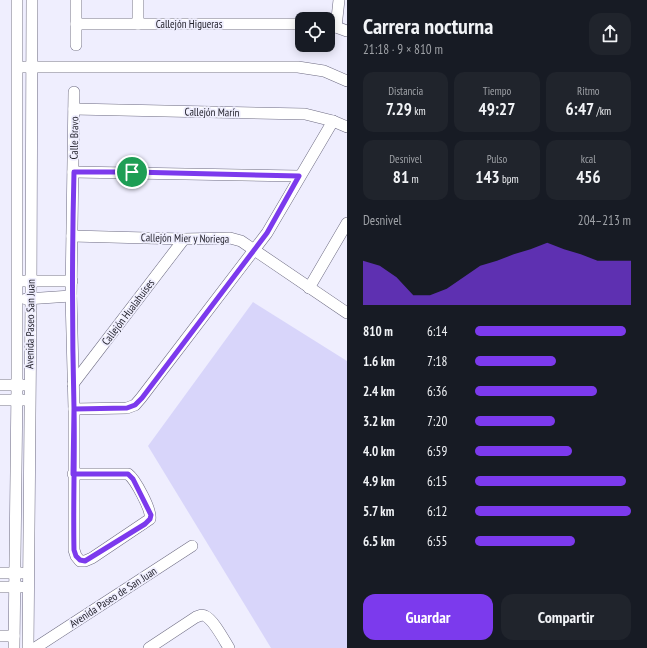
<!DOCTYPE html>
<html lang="es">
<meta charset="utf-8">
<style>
:root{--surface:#171b24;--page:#20242c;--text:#f1f3f6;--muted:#9ea1a6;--accent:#7c3aed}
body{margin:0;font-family:"PT Sans Narrow",sans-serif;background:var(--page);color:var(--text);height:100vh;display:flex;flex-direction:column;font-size:15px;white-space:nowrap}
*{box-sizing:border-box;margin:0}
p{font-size:13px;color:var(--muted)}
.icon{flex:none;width:22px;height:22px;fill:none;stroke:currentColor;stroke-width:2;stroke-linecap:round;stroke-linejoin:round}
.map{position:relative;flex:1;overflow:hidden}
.side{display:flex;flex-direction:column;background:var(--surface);width:300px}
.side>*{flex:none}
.tools{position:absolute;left:295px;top:12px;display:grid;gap:8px}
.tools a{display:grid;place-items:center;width:40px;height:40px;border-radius:8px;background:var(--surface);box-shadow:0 2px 10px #0003;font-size:20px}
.pin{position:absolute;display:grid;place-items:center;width:34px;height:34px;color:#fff;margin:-17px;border:2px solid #fff;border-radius:50%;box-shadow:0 1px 4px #0007}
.round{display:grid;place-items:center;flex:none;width:42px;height:42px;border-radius:12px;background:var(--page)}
.summary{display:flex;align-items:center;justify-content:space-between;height:68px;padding:0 16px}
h1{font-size:22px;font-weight:700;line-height:30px}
.metrics{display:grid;grid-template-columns:repeat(3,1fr);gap:6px;height:68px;padding:4px 16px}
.metrics div{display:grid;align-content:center;border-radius:10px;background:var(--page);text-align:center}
.metrics b{font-size:17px;font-weight:700}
.metrics small{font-size:11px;font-weight:400}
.metrics p{font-size:11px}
.chart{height:112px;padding:8px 16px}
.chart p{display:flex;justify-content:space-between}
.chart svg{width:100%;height:72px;margin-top:4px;fill:var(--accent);opacity:.7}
.button{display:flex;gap:8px;margin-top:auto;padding:8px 16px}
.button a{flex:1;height:46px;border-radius:12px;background:var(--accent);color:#fff;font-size:16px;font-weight:700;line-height:46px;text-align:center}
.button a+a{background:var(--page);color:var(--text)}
ul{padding:0 16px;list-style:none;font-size:13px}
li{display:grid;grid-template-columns:64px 48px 1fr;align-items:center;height:30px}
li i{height:10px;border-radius:5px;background:var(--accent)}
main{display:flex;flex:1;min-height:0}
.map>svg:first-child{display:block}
</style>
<main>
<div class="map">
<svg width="347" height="648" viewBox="0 0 347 648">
<rect width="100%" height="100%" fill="#efeefe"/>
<!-- green -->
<path fill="#d8d5fa" d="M 253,302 L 347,361 L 347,648 L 271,648 L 148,446 Z"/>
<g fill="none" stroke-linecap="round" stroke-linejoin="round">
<defs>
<g id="minor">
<path d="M 76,24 L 302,24"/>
<path d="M 138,24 L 138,0"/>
<path d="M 328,26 L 336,27 L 347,31"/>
<path d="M 336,27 L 339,0"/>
<path d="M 76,45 L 76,0"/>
<path d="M 24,67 L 298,67 L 324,71 L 347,81"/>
<path d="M 74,109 L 305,114 L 333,121 L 347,127"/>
<path d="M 73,172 L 299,176"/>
<path d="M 72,236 L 184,239 L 230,238 L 241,241 L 347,313"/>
<path d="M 24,281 L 72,281"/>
<path d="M 309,288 L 347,223"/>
<path d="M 26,299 L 71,296"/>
<path d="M 73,384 L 184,239"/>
<path d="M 0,385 L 23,385"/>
<path d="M 0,400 L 23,400"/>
<path d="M 74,409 L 127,408 L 135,405 L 141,398 L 267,233 L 333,121"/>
<path d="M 73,474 L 128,474 C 135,479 152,510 150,519 L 92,558 L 85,561 L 80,561 L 76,556 L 74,550 L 74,409 L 71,296 L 74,92"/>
<path d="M 0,573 L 22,573"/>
<path d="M 0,587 L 21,587"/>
<path d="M 0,636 L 14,636"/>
<path d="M 14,648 L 17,385 L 17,0"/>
<path d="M 28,648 L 31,299 L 32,0"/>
<path d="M 35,648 L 192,546"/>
<path d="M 149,648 L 196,617 C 199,616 202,614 205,616 C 213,619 224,640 229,648"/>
</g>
</defs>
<!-- minor casing -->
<use href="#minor" stroke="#6e6c83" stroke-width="12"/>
<!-- minor -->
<use href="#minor" stroke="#fff" stroke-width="11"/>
</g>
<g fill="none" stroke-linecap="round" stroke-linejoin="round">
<defs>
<path id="route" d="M 132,172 L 74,172 C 72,250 72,329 74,408 C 75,455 73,502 74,550 L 76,556 L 80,560 L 85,561 L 145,524 L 150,519 L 151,515 L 133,479 L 128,474 L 73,474 L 74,409 L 127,408 L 135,405 L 142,398 L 267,233 L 299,176 L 132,172"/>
</defs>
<!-- route casing -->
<use href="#route" stroke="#fff" stroke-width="8"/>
<!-- route -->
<use href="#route" stroke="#7c3aed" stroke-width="5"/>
</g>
<g text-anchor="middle" stroke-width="3.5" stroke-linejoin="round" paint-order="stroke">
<!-- street labels -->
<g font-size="11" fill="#23222c" stroke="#efeefe">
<text x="189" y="28">Callejón Higueras</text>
<text transform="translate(212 112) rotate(1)" y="4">Callejón Marín</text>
<text transform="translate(74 138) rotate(-89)" y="4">Calle Bravo</text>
<text transform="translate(185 238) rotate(1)" y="4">Callejón Mier y Noriega</text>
<text transform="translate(128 312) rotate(-53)" y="4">Callejón Hualahuises</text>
<text transform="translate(30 324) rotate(-89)" y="4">Avenida Paseo San Juan</text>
<text transform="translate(113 597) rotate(-33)" y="4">Avenida Paseo de San Juan</text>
</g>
</g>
</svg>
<div class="tools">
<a><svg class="icon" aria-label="locate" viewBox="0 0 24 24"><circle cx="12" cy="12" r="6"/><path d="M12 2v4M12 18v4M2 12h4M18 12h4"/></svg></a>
</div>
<div class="pin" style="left:132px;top:172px;background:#1e9e55"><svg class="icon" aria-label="arrive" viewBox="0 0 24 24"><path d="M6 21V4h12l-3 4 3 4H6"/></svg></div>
</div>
<section class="side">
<div class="summary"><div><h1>Carrera nocturna</h1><p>21:18 · 9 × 810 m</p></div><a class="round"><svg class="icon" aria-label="share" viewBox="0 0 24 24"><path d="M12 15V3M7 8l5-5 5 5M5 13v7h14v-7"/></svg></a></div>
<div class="metrics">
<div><p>Distancia</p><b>7.29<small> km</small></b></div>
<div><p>Tiempo</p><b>49:27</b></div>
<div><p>Ritmo</p><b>6:47<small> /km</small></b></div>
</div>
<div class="metrics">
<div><p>Desnivel</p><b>81<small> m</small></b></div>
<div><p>Pulso</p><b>143<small> bpm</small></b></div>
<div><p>kcal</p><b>456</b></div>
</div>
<div class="chart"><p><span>Desnivel</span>204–213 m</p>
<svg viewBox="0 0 160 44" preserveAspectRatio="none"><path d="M0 44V17L10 20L20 27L30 38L40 38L50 34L60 27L70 20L80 17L90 13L100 10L110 6L120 10L130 13L140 17L150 17L160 17V44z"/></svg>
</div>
<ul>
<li><b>810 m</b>6:14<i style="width:97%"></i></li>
<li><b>1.6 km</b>7:18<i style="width:52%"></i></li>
<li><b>2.4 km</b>6:36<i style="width:78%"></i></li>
<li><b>3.2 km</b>7:20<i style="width:51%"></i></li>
<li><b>4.0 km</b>6:59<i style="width:62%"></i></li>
<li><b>4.9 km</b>6:15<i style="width:97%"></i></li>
<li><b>5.7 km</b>6:12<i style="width:100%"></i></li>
<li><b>6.5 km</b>6:55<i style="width:64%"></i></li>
</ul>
<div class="button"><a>Guardar</a><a>Compartir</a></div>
</section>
</main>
